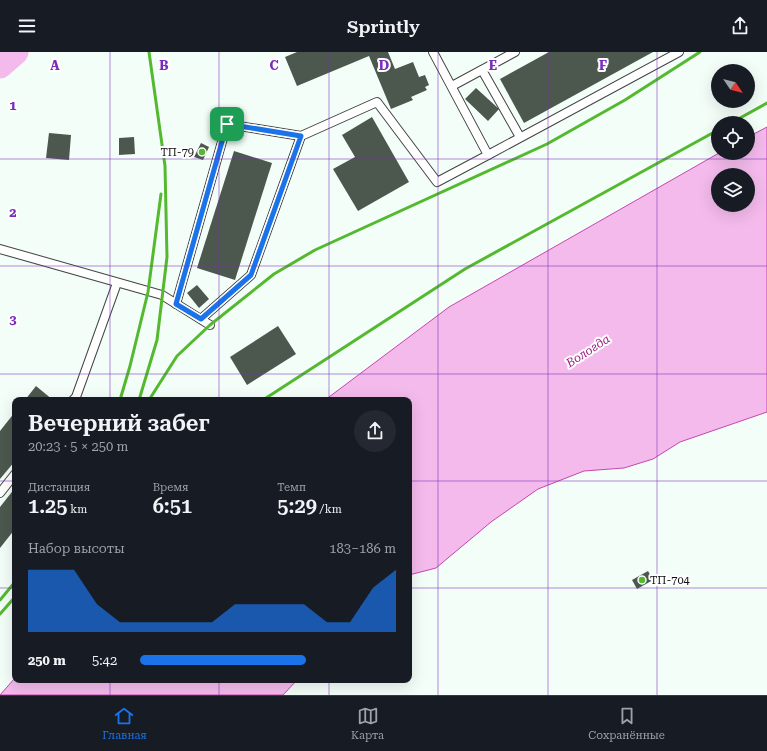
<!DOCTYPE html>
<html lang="ru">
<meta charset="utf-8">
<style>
:root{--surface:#171b24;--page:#242831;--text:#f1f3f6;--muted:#9ea1a6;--line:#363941;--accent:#1a73e8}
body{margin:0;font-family:"Roboto Serif",serif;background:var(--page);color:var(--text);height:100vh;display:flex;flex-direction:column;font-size:15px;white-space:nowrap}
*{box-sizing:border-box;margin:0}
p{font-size:13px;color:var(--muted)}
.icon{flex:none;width:22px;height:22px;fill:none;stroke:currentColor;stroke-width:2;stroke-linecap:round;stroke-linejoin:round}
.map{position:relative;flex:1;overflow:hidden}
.sheet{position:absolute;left:12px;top:345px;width:400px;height:286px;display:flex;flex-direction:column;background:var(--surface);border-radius:8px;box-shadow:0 4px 16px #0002}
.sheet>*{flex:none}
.needle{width:26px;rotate:125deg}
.buttons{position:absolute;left:711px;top:12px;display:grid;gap:8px}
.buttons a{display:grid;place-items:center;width:44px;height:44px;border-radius:50%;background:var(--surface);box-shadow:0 4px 16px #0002;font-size:20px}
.pin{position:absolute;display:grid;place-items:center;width:34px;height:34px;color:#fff;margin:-17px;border-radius:8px;box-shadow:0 2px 6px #0006}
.round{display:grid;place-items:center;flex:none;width:42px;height:42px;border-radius:21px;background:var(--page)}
.headline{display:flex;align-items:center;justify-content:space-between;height:68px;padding:0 16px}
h1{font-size:22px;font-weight:600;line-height:30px}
.figures{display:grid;grid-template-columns:repeat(3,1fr);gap:6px;height:68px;padding:4px 16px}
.figures div{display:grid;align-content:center}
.figures b{font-size:20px;font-weight:600}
.figures small{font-size:11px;font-weight:400}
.figures p{font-size:11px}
.chart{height:112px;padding:8px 16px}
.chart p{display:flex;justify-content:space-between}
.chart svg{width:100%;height:72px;margin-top:4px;fill:var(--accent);opacity:.7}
ul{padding:0 16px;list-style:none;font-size:13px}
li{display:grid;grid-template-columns:64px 48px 1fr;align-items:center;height:30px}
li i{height:10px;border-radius:5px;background:var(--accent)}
header{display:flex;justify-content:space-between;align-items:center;height:52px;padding:0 16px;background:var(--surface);font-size:18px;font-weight:600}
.tab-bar{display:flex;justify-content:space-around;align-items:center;height:56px;border-top:1px solid var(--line);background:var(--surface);font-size:11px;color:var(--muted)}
.tab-bar a{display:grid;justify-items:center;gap:2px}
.tab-bar .current{color:var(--accent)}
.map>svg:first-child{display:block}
</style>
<header><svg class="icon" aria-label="menu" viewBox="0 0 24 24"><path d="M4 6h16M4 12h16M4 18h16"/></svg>Sprintly<svg class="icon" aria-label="share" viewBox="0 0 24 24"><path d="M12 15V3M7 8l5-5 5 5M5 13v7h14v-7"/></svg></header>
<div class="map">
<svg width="767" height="643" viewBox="0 0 767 643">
<rect width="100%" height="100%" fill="#f3fef9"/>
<!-- water -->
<g fill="#f3baeb" stroke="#c745b0" fill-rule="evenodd">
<path d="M 767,75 L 767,360 L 680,390 L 653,407 L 624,416 L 584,419 L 538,437 L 491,470 L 436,516 L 409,523 L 409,348 L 325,348 L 449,255 L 719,101 L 748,101 L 748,85 ZM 718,123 L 748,123 L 748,153 L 718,153 Z"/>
<path d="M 15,626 L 15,628 L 297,628 L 283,643 L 0,643 Z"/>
</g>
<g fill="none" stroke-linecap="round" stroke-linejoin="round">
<!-- river -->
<path stroke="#f3baeb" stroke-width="25" d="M 0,14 L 16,0"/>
</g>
<!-- building -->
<g fill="#4c584e">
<path d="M 297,0 L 388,0 L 395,17 L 413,10 L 419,25 L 425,23 L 429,33 L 425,35 L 427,38 L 411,45 L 413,48 L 391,57 L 369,4 L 297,34 L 285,5 Z"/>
<path d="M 549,0 L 653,0 L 524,71 L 500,27 Z"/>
<path d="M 476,36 L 499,57 L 488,69 L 465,47 Z"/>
<path d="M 372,65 L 409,130 L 358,159 L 333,117 L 355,105 L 342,83 Z"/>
<path d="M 49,81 L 71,83 L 69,108 L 46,106 Z"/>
<path d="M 134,85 L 135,102 L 119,103 L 119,86 Z"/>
<path d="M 201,91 L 209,95 L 203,108 L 194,105 Z"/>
<path d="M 234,99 L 272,111 L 235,228 L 197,216 Z"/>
<path d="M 197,233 L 209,247 L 199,256 L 187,241 Z"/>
<path d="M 278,274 L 296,302 L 247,333 L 230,305 Z"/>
<path d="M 36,334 L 53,348 L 25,348 Z"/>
<path d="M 15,360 L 15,409 L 0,427 L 0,379 Z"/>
<path d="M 15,436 L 15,477 L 0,496 L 0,455 Z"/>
<path d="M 648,519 L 653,528 L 637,537 L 632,528 Z"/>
</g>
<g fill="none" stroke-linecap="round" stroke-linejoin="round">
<defs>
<g id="service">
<path d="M 433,0 L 488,103 L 679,0"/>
<path d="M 482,18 L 520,85"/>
<path d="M 452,34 L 515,0"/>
<path d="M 0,197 L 162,243 L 210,273"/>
<path d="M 176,252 L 227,72 L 301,84"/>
<path d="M 201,267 L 251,223 L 301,84 L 377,50 L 437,130 L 488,103"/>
<path d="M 73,348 L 76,345 L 117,231"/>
<path d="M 0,441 L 15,422"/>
</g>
</defs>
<!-- service casing -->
<use href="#service" stroke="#434343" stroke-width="10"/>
<!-- service -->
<use href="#service" stroke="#fff" stroke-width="8"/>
<!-- rail -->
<g stroke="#54b92e" stroke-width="3">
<path d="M 731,71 L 767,51"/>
<path d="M 120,348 L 130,314 L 148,240 L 161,142"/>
<path d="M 139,348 L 157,288 L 167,205 L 165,114 L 149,0"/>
<path d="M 149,348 L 177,304 L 210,273 L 274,222 L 315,198 L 547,92 L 625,48 L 700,0"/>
<path d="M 263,348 L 465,217 L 718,78"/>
<path d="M 0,548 L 15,530"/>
<path d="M 0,562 L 15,545"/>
</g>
</g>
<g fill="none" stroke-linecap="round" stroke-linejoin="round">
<defs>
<path id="route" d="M 227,72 L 301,84 L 251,223 L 201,267 L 176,252 Z"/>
</defs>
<!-- route casing -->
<use href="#route" stroke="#fff" stroke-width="8"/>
<!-- route -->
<use href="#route" stroke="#1a73e8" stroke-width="5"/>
</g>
<!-- grid -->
<path fill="none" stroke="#7b2cbf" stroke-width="1" stroke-opacity="0.55" d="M 110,0 L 110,348M 219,0 L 219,348M 329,0 L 329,348M 438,0 L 438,643M 548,0 L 548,643M 657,0 L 657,643M 0,107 L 767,107M 0,214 L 767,214M 0,322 L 767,322M 0,429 L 15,429M 409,429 L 767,429M 0,536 L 15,536M 409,536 L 767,536M 110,628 L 110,643M 219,628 L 219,643M 329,628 L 329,643"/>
<!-- markers -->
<g fill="#54b92e" stroke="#fff" stroke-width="1.5">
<circle cx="202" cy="100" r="4"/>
<circle cx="642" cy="528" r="4"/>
</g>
<g text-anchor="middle" stroke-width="4" stroke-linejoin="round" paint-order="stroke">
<!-- poi labels -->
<g font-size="11" fill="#101010" stroke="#fff" text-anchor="end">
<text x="194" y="104">ТП-79</text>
<text x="650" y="532" text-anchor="start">ТП-704</text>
</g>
<!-- water labels -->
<g font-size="12" font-style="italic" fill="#9c1e81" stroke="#fff">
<text transform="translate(588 299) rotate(-33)" y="4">Вологда</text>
</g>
</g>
<g font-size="13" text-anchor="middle" font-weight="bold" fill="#7b2cbf" stroke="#fff" stroke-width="4" stroke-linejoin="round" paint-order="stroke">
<text x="55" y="18">A</text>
<text x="164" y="18">B</text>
<text x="274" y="18">C</text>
<text x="384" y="18">D</text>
<text x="493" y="18">E</text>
<text x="603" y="18">F</text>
<text x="13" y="58">1</text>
<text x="13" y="165">2</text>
<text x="13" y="272">3</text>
</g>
</svg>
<div class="buttons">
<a><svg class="needle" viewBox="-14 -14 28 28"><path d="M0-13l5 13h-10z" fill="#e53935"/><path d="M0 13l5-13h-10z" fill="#9ea1a6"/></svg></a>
<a><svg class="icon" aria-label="locate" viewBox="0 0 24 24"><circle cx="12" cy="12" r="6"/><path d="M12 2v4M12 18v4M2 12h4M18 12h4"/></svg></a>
<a><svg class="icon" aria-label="layers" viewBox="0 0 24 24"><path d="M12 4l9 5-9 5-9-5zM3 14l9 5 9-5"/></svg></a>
</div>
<div class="pin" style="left:227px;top:72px;background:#1e9e55"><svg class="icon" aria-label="arrive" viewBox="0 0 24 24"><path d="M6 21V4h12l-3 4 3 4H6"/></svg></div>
<section class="sheet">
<div class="headline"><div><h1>Вечерний забег</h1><p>20:23 · 5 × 250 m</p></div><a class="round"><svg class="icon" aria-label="share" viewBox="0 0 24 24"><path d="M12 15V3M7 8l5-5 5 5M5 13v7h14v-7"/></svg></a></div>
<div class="figures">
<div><p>Дистанция</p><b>1.25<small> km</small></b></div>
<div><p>Время</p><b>6:51</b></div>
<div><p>Темп</p><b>5:29<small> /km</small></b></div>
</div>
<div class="chart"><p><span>Набор высоты</span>183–186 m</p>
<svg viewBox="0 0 160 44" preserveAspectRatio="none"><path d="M0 44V6L10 6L20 6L30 27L40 38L50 38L60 38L70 38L80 38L90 27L100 27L110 27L120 27L130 38L140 38L150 17L160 6V44z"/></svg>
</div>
<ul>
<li><b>250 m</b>5:42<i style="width:65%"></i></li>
</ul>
</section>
</div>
<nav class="tab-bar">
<a class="current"><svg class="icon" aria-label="home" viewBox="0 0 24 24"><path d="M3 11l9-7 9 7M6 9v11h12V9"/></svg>Главная</a>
<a><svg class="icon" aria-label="map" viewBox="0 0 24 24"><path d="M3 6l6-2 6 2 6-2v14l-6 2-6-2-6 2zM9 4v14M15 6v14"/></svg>Карта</a>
<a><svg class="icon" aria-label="saved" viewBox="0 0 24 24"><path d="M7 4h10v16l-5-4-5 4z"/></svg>Сохранённые</a>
</nav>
